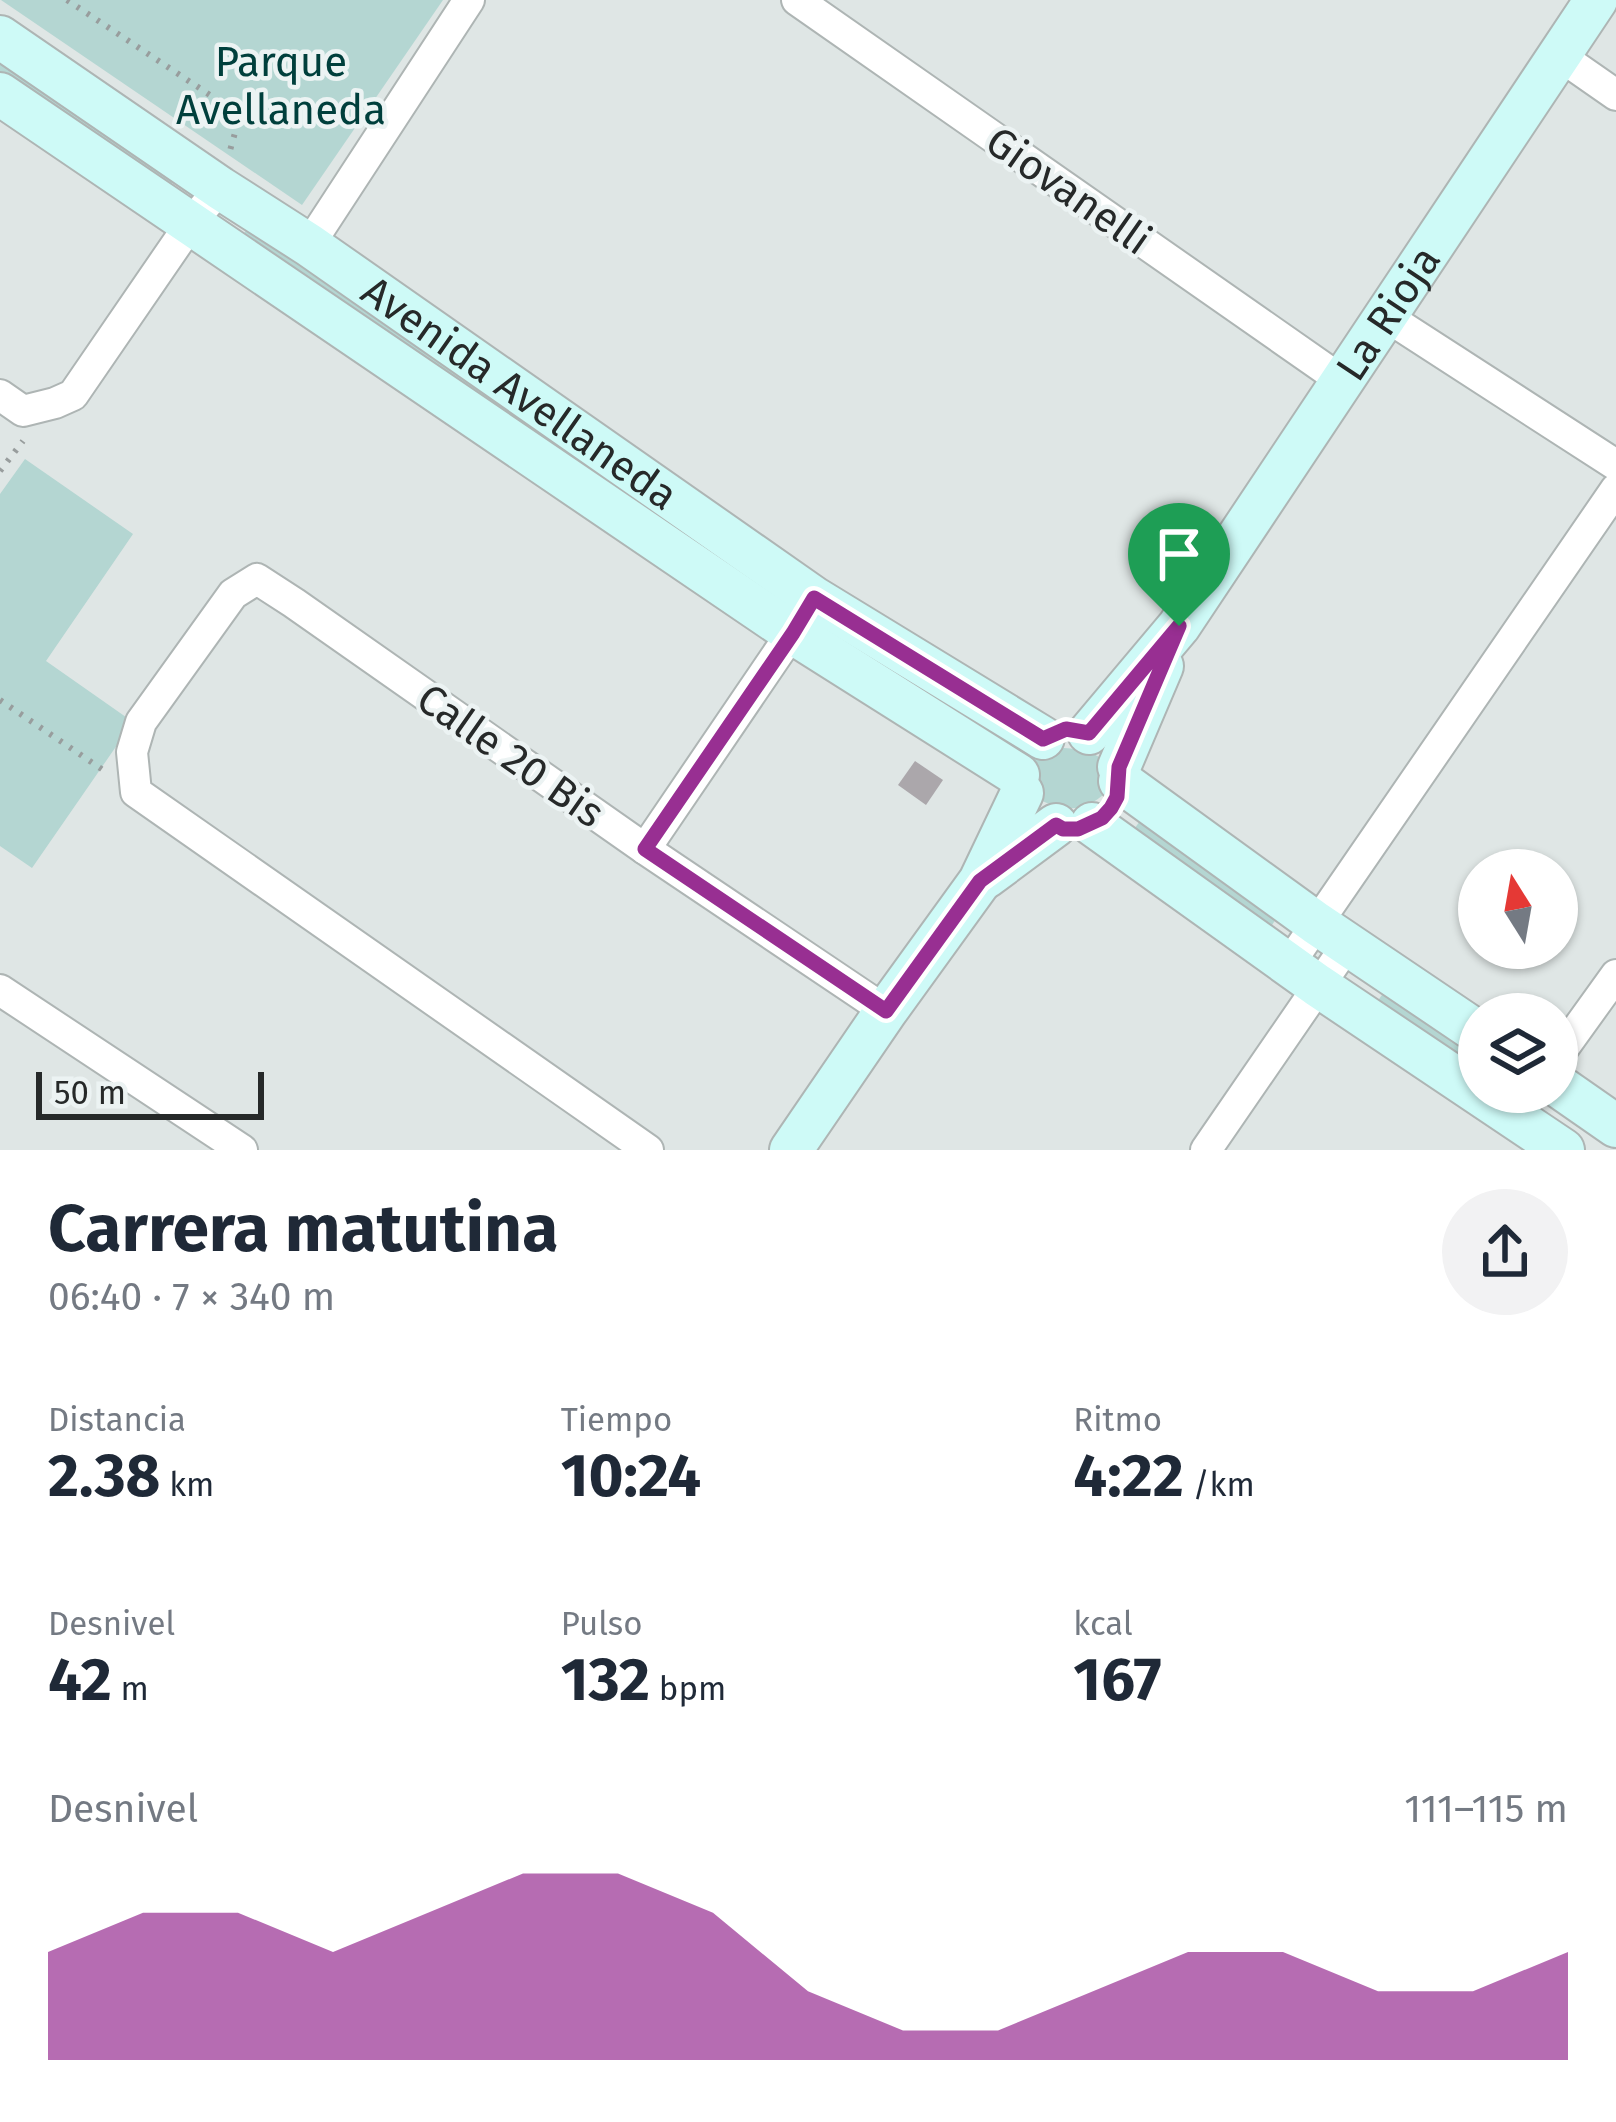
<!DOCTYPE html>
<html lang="es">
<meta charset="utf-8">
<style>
:root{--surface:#fff;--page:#f2f2f3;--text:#1f2937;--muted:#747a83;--accent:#982f92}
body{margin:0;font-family:"Fira Sans",sans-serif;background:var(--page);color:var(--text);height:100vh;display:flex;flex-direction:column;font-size:45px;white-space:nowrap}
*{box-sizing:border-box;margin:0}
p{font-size:39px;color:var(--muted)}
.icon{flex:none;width:66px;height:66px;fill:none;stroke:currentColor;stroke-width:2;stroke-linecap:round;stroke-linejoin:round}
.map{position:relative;height:1150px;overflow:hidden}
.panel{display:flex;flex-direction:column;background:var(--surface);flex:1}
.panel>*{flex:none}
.needle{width:78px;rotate:349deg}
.controls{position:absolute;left:1458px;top:849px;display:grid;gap:24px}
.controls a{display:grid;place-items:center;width:120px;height:120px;border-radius:50%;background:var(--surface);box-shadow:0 3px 9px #0004;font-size:60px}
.scale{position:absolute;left:36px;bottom:30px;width:228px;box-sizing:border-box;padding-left:12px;border:6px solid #262929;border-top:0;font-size:33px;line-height:42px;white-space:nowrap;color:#262929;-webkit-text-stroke:9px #ecf3f3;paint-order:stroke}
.pin{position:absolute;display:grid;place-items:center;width:102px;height:102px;color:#fff;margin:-123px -51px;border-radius:50% 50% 50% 0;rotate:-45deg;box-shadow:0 0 12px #0007}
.pin .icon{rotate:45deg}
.round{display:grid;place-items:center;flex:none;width:126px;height:126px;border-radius:63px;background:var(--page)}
.head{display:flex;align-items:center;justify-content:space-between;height:204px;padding:0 48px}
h1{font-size:66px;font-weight:700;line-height:90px}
.stats{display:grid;grid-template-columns:repeat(3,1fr);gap:18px;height:204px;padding:12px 48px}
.stats div{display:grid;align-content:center}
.stats b{font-size:60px;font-weight:700}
.stats small{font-size:33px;font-weight:400}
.stats p{font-size:33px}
.chart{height:336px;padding:24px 48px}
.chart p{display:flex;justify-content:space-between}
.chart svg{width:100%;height:216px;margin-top:12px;fill:var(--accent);opacity:.7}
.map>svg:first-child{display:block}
</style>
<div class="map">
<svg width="1616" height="1150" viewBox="0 0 1616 1150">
<rect width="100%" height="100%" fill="#dfe6e5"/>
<!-- green -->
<g fill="#b4d6d2">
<path d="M 1,0 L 443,0 L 302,205 Z"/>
<path d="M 0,52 L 179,173 L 167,191 L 0,77 Z"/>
<path d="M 251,223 L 807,606 L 795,623 L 239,241 Z"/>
<path d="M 25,459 L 133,534 L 46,661 L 133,722 L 32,868 L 0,846 L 0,494 Z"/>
<path d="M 1057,748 C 1076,748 1092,750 1106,762 L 1106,792 C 1086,812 1065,812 1040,800 L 1031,762 L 1040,752 Z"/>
<path d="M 1142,818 L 1282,910 L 1270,928 L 1130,835 Z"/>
<path d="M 1389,985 L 1479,1046 L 1479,1072 L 1377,1002 Z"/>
</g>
<!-- building -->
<path fill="#aba7ab" d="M 915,761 L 943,780 L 926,805 L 898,785 Z"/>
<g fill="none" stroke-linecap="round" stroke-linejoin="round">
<defs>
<g id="minor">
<path d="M 797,0 L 1341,380"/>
<path d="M 1560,56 L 1616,95"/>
<path d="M 309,245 L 469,0"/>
<path d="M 1384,315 L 1616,465"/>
<path d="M 0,395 L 23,411 L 55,403 L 73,395 L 191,223 L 220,188"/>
<path d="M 645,849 L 802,618"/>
<path d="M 1289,964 L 1616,489"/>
<path d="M 0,990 L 242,1150"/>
<path d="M 1557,1057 L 1616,975"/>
<path d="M 648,1150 L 136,792 L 132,752 L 141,722 L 233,594 L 257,579 L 294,603 L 645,849 L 886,1011"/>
<path d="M 1206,1150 L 1347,945"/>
</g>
<g id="secondary">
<path id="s1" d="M 0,37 L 220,188 L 309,245 L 814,598 L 1043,738"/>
<path d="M 0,94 L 793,633 L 1018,775"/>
<path id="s2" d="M 1089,733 L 1179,626 L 1596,0"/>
<path d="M 1119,767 L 1162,666"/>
<path d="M 1120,781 L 1316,923 L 1479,1033"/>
<path d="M 1092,824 L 1317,985 L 1563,1150"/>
<path d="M 986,877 L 1056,825"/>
<path d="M 1557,1085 L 1616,1126"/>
<path d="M 791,1150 L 886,1011 L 980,881 L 1022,793"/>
</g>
</defs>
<!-- minor casing -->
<use href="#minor" stroke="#aeb5b4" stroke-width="34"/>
<!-- secondary casing -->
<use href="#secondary" stroke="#aeb5b4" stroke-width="46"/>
<!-- path -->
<g stroke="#989d9d" stroke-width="6" stroke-dasharray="3 9" stroke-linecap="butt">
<path d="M 67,0 L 240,115 L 229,154"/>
<path d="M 0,471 L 23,441"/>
<path d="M 0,700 L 106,772"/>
</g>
<!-- minor -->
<use href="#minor" stroke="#fff" stroke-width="30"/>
<!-- secondary -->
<use href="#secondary" stroke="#cefaf7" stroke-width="42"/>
</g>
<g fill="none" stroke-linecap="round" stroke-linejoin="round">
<defs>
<path id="route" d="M 814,598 L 1043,739 L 1066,729 L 1089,733 L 1179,626 L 1119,767 L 1117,797 L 1111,808 L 1102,818 L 1078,829 L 1063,829 L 1056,825 L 980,881 L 886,1011 L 645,849 L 793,633 Z"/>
</defs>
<!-- route casing -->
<use href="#route" stroke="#fff" stroke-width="24"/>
<!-- route -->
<use href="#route" stroke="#982f92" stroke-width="15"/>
</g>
<g text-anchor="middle" stroke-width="9" stroke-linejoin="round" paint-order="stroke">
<!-- park labels -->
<g font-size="42" fill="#003f3c" stroke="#ecf3f3">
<text x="281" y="76">Parque<tspan x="281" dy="48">Avellaneda</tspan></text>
</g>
<!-- street labels -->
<g font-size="42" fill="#262929" stroke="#ecf3f3">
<text transform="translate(1069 190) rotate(35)" y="15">Giovanelli</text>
<text dy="15" stroke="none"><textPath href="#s2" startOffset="516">La Rioja</textPath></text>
<text dy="15" stroke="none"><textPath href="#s1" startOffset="630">Avenida Avellaneda</textPath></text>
<text transform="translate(511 755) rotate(35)" y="15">Calle 20 Bis</text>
</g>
</g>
</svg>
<div class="controls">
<a><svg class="needle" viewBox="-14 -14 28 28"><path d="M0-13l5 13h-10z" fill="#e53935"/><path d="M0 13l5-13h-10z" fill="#747a83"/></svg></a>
<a><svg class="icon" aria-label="layers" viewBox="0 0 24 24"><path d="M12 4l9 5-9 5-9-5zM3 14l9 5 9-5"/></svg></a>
</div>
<div class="scale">50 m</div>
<div class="pin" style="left:1179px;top:626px;background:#1e9e55"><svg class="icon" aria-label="arrive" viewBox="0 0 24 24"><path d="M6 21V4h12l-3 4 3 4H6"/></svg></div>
</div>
<section class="panel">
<div class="head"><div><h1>Carrera matutina</h1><p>06:40 · 7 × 340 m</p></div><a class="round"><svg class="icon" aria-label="share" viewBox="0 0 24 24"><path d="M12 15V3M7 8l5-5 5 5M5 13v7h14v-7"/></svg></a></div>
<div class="stats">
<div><p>Distancia</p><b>2.38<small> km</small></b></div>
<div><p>Tiempo</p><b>10:24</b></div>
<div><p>Ritmo</p><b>4:22<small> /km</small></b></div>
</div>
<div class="stats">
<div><p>Desnivel</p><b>42<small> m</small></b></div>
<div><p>Pulso</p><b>132<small> bpm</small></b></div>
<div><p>kcal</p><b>167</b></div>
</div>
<div class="chart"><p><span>Desnivel</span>111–115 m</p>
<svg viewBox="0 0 160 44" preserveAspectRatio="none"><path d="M0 44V22L10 14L20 14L30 22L40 14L50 6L60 6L70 14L80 30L90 38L100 38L110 30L120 22L130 22L140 30L150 30L160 22V44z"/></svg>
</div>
</section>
